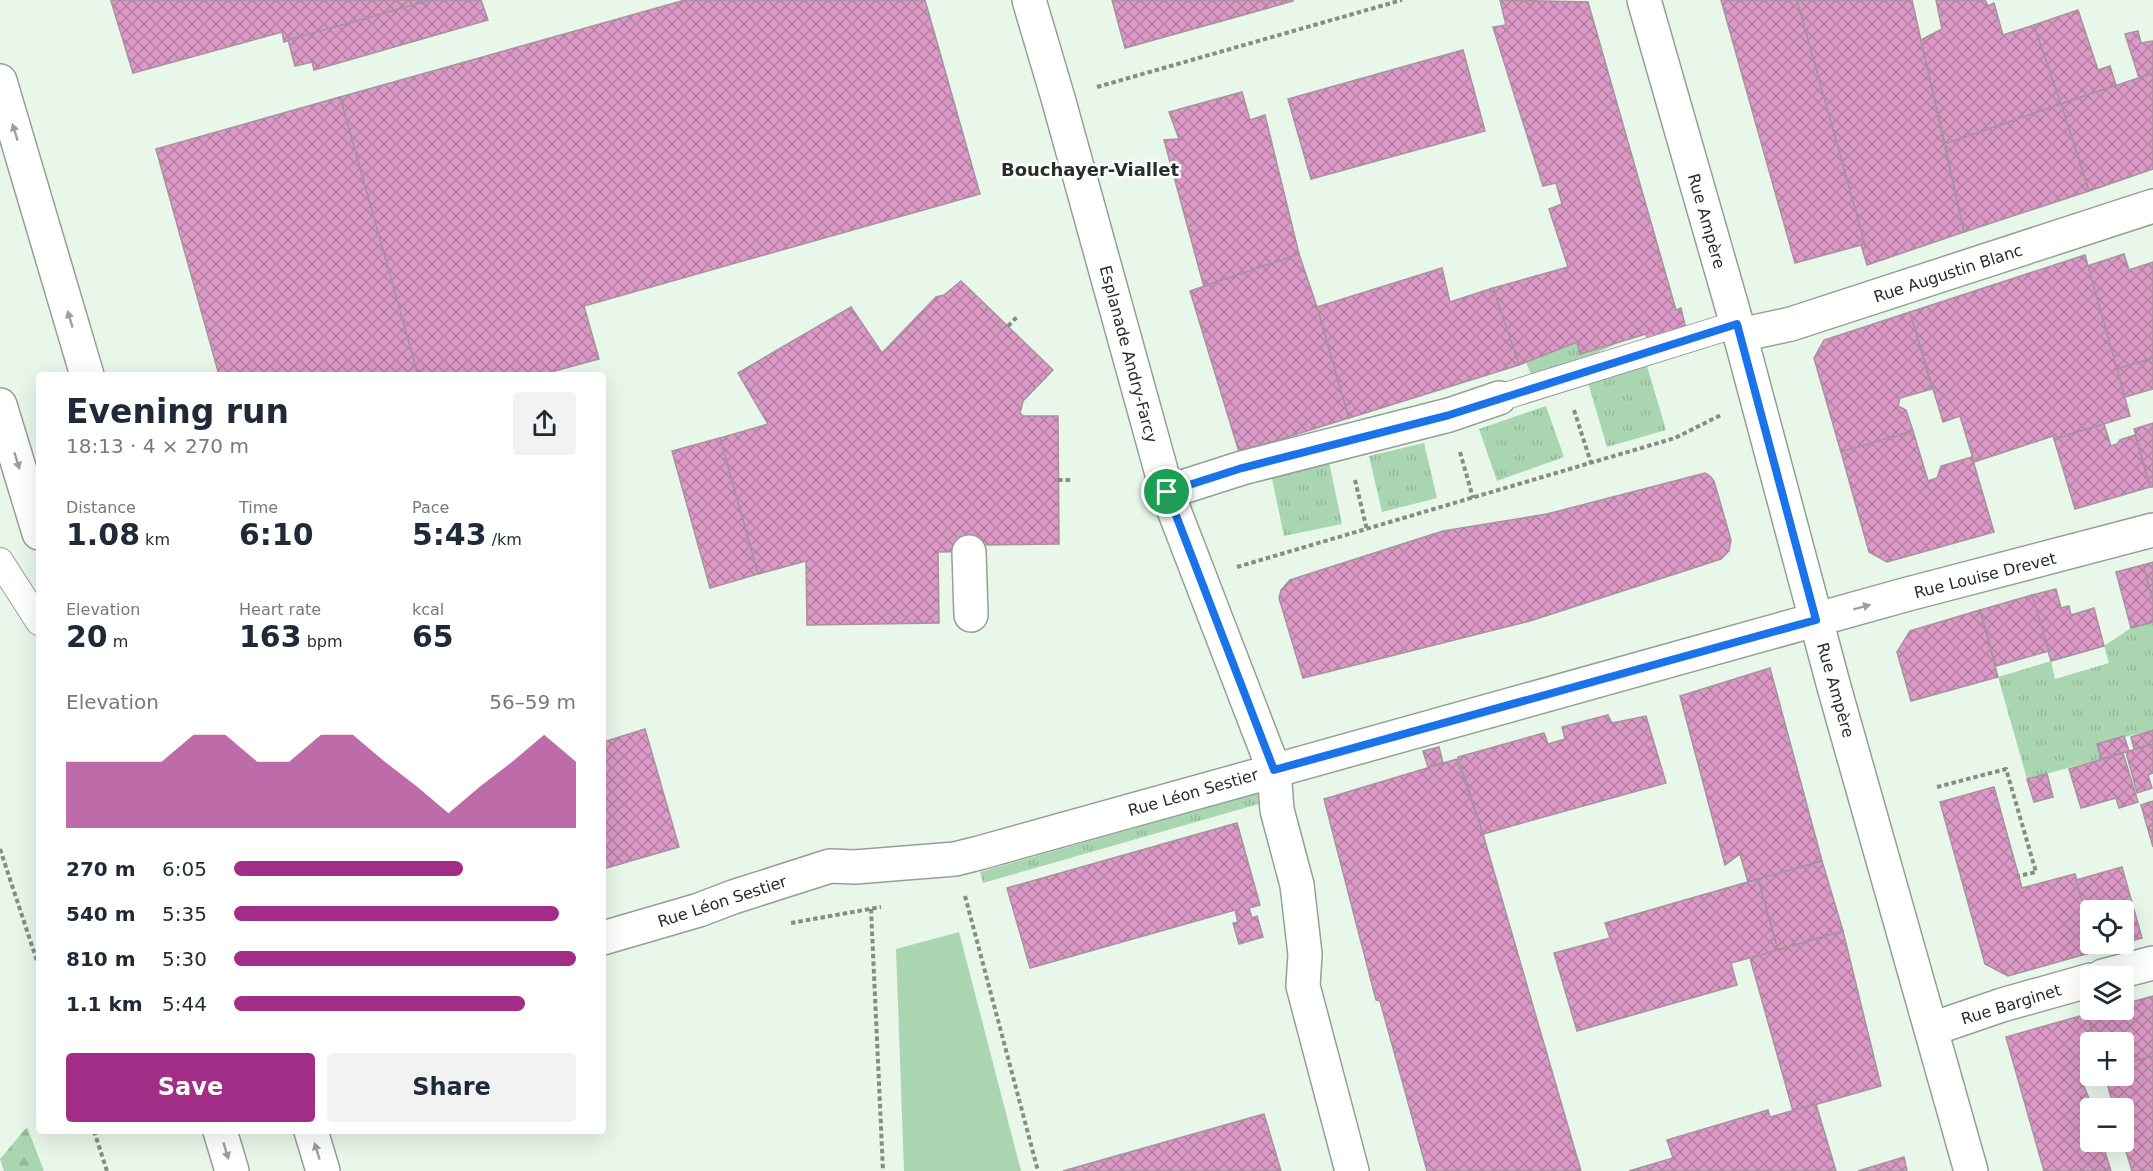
<!DOCTYPE html>
<meta charset="utf-8">
<style>
:root{--surface:#fff;--page:#f2f2f3;--text:#1f2937;--muted:#747a83;--accent:#a22d86}
body{margin:0;font-family:"DejaVu Sans",sans-serif;background:var(--page);color:var(--text);height:100vh;display:flex;flex-direction:column;font-size:22px;white-space:nowrap}
*{box-sizing:border-box;margin:0}
p{font-size:20px;color:var(--muted)}
.icon{flex:none;width:33px;height:33px;fill:none;stroke:currentColor;stroke-width:2;stroke-linecap:round;stroke-linejoin:round}
.map{position:relative;flex:1;overflow:hidden}
.drawer{position:absolute;left:36px;top:372px;width:570px;height:762px;display:flex;flex-direction:column;background:var(--surface);border-radius:6px;box-shadow:0 6px 24px #0002}
.drawer>*{flex:none}
.fabs{position:absolute;left:2080px;top:900px;display:grid;gap:12px}
.fabs a{display:grid;place-items:center;width:54px;height:54px;border-radius:6px;background:var(--surface);box-shadow:0 6px 24px #0002;font-size:30px}
.pin{position:absolute;display:grid;place-items:center;width:51px;height:51px;color:#fff;margin:-26px;border:3px solid #fff;border-radius:50%;box-shadow:0 2px 6px #0007}
.round{display:grid;place-items:center;flex:none;width:63px;height:63px;border-radius:6px;background:var(--page)}
.overview{display:flex;align-items:center;justify-content:space-between;height:102px;padding:0 30px}
h1{font-size:33px;font-weight:700;line-height:45px}
.figures{display:grid;grid-template-columns:repeat(3,1fr);gap:9px;height:102px;padding:6px 30px}
.figures div{display:grid;align-content:center}
.figures b{font-size:30px;font-weight:700}
.figures small{font-size:16px;font-weight:400}
.figures p{font-size:16px}
.chart{height:168px;padding:12px 30px}
.chart p{display:flex;justify-content:space-between}
.chart svg{width:100%;height:108px;margin-top:6px;fill:var(--accent);opacity:.7}
.action{display:flex;gap:12px;margin-top:auto;padding:12px 30px}
.action a{flex:1;height:69px;border-radius:6px;background:var(--accent);color:#fff;font-size:24px;font-weight:700;line-height:69px;text-align:center}
.action a+a{background:var(--page);color:var(--text)}
ul{padding:0 30px;list-style:none;font-size:20px}
li{display:grid;grid-template-columns:96px 72px 1fr;align-items:center;height:45px}
li i{height:15px;border-radius:8px;background:var(--accent)}
.map>svg:first-child{display:block}
</style>
<div class="map">
<svg width="2153" height="1171" viewBox="0 0 2153 1171">
<defs>
<pattern id="grass-tufts" width="24" height="20" patternUnits="userSpaceOnUse" patternTransform="scale(1.5)"><rect width="24" height="20" fill="#a9d6b0"/><path d="M3 7l-1-3M5 7V3M7 7l1-3M15 17l-1-3M17 17v-4M19 17l1-3" fill="none" stroke="#91b897"/></pattern>
<pattern id="forest-firs" width="22" height="20" patternUnits="userSpaceOnUse" patternTransform="scale(1.5)"><rect width="22" height="20" fill="#a9d6b0"/><path d="M5 1l3.5 6h-7zM16 11l3.5 6h-7z" fill="#91b897"/></pattern>
<pattern id="building-cross-hatch" width="8" height="8" patternUnits="userSpaceOnUse" patternTransform="scale(1.5)"><rect width="8" height="8" fill="#dc99c6"/><path d="M0 0l8 8M0 8l8-8" fill="none" stroke="#b27da1"/></pattern>
</defs>
<rect width="100%" height="100%" fill="#e8f7ea"/>
<!-- grass -->
<g fill="url(#grass-tufts)">
<path d="M 1577,342 L 1620,342 L 1534,383 L 1526,362 Z"/>
<path d="M 1647,366 L 1666,430 L 1607,447 L 1588,383 Z"/>
<path d="M 1546,406 L 1564,457 L 1497,481 L 1479,429 Z"/>
<path d="M 1424,443 L 1437,498 L 1382,512 L 1369,456 Z"/>
<path d="M 1328,457 L 1342,524 L 1284,536 L 1270,469 Z"/>
<path d="M 2153,622 L 2153,730 L 2097,744 L 2101,759 L 2027,779 L 1998,677 L 2051,661 L 2055,679 L 2109,663 L 2104,646 L 2131,628 Z"/>
<path d="M 1259,793 L 1262,803 L 983,883 L 980,872 Z"/>
</g>
<!-- forest -->
<path fill="url(#forest-firs)" d="M 27,1127 L 44,1171 L 4,1171 L 0,1159 Z"/>
<!-- green -->
<path fill="#a9d6b0" d="M 959,932 L 1021,1171 L 904,1171 L 896,949 Z"/>
<!-- building -->
<g fill="url(#building-cross-hatch)" stroke="#a4949e" stroke-width="1.5">
<path d="M 114,0 L 431,0 L 284,42 L 282,32 L 133,73 L 111,1 Z"/>
<path d="M 431,0 L 481,0 L 488,20 L 314,70 L 312,62 L 295,66 L 288,40 Z"/>
<path d="M 685,0 L 925,0 L 980,194 L 584,306 L 599,359 L 540,375 L 418,375 L 340,97 Z"/>
<path d="M 1112,0 L 1293,0 L 1293,1 L 1125,48 Z"/>
<path d="M 1500,0 L 1588,2 L 1676,310 L 1681,308 L 1686,329 L 1648,341 L 1646,334 L 1580,354 L 1577,342 L 1519,365 L 1493,288 L 1568,267 L 1549,209 L 1562,204 L 1556,183 L 1543,186 L 1493,27 L 1506,25 Z"/>
<path d="M 1721,0 L 1797,0 L 1865,244 L 1795,263 Z"/>
<path d="M 1797,0 L 1912,0 L 1964,232 L 1867,265 L 1861,245 L 1865,244 Z"/>
<path d="M 1936,0 L 1985,0 L 1988,6 L 1994,3 L 2003,35 L 2034,25 L 2061,104 L 1945,144 L 1921,40 L 1942,29 Z"/>
<path d="M 2078,10 L 2098,70 L 2110,66 L 2116,85 L 2061,104 L 2034,25 Z"/>
<path d="M 2138,31 L 2141,43 L 2153,41 L 2153,73 L 2139,78 L 2125,34 Z"/>
<path d="M 1463,50 L 1485,131 L 1311,179 L 1288,99 Z"/>
<path d="M 2153,73 L 2153,169 L 2089,191 L 2061,104 Z"/>
<path d="M 1242,92 L 1250,120 L 1265,115 L 1299,254 L 1204,287 L 1164,140 L 1179,139 L 1169,112 Z"/>
<path d="M 340,97 L 418,375 L 219,375 L 156,149 Z"/>
<path d="M 2061,104 L 2089,191 L 1964,232 L 1945,144 Z"/>
<path d="M 1299,254 L 1317,307 L 1349,418 L 1239,452 L 1190,291 Z"/>
<path d="M 2124,254 L 2129,270 L 2153,262 L 2153,358 L 2117,369 L 2087,266 Z"/>
<path d="M 2085,255 L 2130,416 L 2054,439 L 2053,436 L 1974,462 L 1960,416 L 1943,422 L 1910,312 Z"/>
<path d="M 1442,268 L 1450,302 L 1493,288 L 1519,365 L 1349,418 L 1317,307 Z"/>
<path d="M 961,281 L 1053,370 L 1023,401 L 1020,413 L 1023,416 L 1058,416 L 1059,544 L 981,545 L 981,551 L 938,552 L 939,623 L 807,625 L 806,561 L 758,574 L 720,438 L 768,424 L 738,373 L 851,307 L 882,353 L 936,297 L 944,295 Z"/>
<path d="M 1910,312 L 1932,389 L 1900,398 L 1898,406 L 1906,410 L 1913,431 L 1841,452 L 1814,358 L 1824,340 Z"/>
<path d="M 2153,358 L 2153,389 L 2125,397 L 2117,369 Z"/>
<path d="M 2153,423 L 2153,487 L 2150,487 L 2134,429 Z"/>
<path d="M 2104,424 L 2111,446 L 2117,444 L 2120,440 L 2135,435 L 2150,487 L 2075,509 L 2054,439 Z"/>
<path d="M 1913,431 L 1928,481 L 1937,478 L 1941,466 L 1972,457 L 1994,532 L 1887,562 L 1869,552 L 1841,452 Z"/>
<path d="M 720,438 L 758,574 L 710,588 L 672,451 Z"/>
<path d="M 1705,473 L 1710,476 L 1714,481 L 1731,540 L 1729,551 L 1721,559 L 1530,621 L 1303,678 L 1279,598 L 1281,590 L 1290,580 L 1443,531 L 1547,514 Z"/>
<path d="M 2153,562 L 2153,601 L 2143,565 Z"/>
<path d="M 2143,565 L 2153,601 L 2153,622 L 2131,628 L 2116,572 Z"/>
<path d="M 2056,589 L 2061,608 L 2069,606 L 2071,615 L 2094,608 L 2104,646 L 2051,661 L 2032,595 Z"/>
<path d="M 2032,595 L 2049,651 L 1996,666 L 1980,610 Z"/>
<path d="M 1980,610 L 1998,677 L 1911,701 L 1897,652 L 1910,631 Z"/>
<path d="M 1770,668 L 1822,861 L 1748,882 L 1740,854 L 1725,865 L 1680,696 Z"/>
<path d="M 1608,715 L 1612,723 L 1646,716 L 1666,783 L 1483,834 L 1458,757 L 1544,733 L 1548,744 L 1565,739 L 1562,727 Z"/>
<path d="M 645,729 L 679,847 L 603,869 L 603,742 Z"/>
<path d="M 2153,730 L 2153,744 L 2134,749 L 2131,737 Z"/>
<path d="M 2124,736 L 2129,751 L 2101,759 L 2097,744 Z"/>
<path d="M 2153,744 L 2153,773 L 2148,775 L 2152,788 L 2137,793 L 2126,752 Z"/>
<path d="M 1439,747 L 1443,763 L 1428,767 L 1423,751 Z"/>
<path d="M 2123,753 L 2138,802 L 2119,808 L 2116,798 L 2081,808 L 2069,769 Z"/>
<path d="M 1457,759 L 1483,834 L 1581,1171 L 1427,1171 L 1380,1001 L 1376,1000 L 1324,799 Z"/>
<path d="M 2047,774 L 2053,797 L 2034,802 L 2027,779 Z"/>
<path d="M 1994,787 L 2022,888 L 2075,874 L 2091,931 L 2091,944 L 2095,944 L 2097,951 L 2008,976 L 1985,964 L 1940,802 Z"/>
<path d="M 2153,801 L 2153,847 L 2141,805 Z"/>
<path d="M 1237,823 L 1260,905 L 1249,908 L 1252,918 L 1257,916 L 1263,937 L 1239,944 L 1233,923 L 1238,922 L 1235,910 L 1030,968 L 1007,888 Z"/>
<path d="M 1822,861 L 1843,931 L 1778,950 L 1758,879 Z"/>
<path d="M 2122,867 L 2142,938 L 2124,943 L 2124,910 L 2091,910 L 2091,931 L 2076,880 Z"/>
<path d="M 1758,879 L 1778,950 L 1731,963 L 1737,985 L 1577,1031 L 1554,953 L 1610,938 L 1605,923 Z"/>
<path d="M 1843,931 L 1881,1086 L 1793,1111 L 1750,958 Z"/>
<path d="M 2095,944 L 2123,944 L 2097,951 Z"/>
<path d="M 2153,996 L 2153,1056 L 2124,1064 L 2124,1042 L 2095,1042 L 2087,1014 L 2105,1010 L 2124,1010 L 2124,1004 Z"/>
<path d="M 2087,1014 L 2095,1042 L 2091,1042 L 2091,1076 L 2094,1076 L 2081,1079 L 2093,1108 L 2091,1108 L 2091,1142 L 2102,1142 L 2111,1171 L 2044,1171 L 2006,1037 Z"/>
<path d="M 2153,1056 L 2153,1171 L 2132,1171 L 2123,1142 L 2124,1108 L 2114,1108 L 2105,1076 L 2124,1076 L 2124,1064 Z"/>
<path d="M 1816,1104 L 1836,1171 L 1629,1171 L 1673,1158 L 1667,1140 L 1768,1110 L 1770,1117 Z"/>
<path d="M 1264,1114 L 1281,1171 L 1063,1171 Z"/>
<path d="M 1904,1157 L 1907,1171 L 1858,1171 Z"/>
</g>
<g fill="none" stroke-linecap="round" stroke-linejoin="round">
<defs>
<g id="service">
<path d="M 1499,398 L 1737,324"/>
<path d="M 0,561 L 39,622"/>
</g>
<g id="pedestrian">
<path d="M 1029,0 L 1058,98 L 1167,492 L 1274,770"/>
<path d="M 1167,492 L 1242,468 L 1449,415 L 1499,398"/>
<path d="M 969,552 L 971,615"/>
</g>
<g id="minor">
<path d="M 1740,335 L 1791,324 L 2153,206"/>
<path d="M 1274,770 L 1277,810 L 1297,885 L 1305,954 L 1303,986 L 1352,1171"/>
<path d="M 603,938 L 699,910 L 733,897 L 830,866 L 855,867 L 955,859 L 979,853 L 1908,594 L 2153,530"/>
<path d="M 2103,976 L 2153,963"/>
<path d="M 1932,1029 L 2002,1005 L 2091,980"/>
</g>
<path id="tertiary" d="M 1644,0 L 1740,335 L 1834,687 L 1971,1171"/>
<g id="motorway">
<path d="M 0,81 L 87,375"/>
<path d="M 0,405 L 39,533"/>
<path d="M 220,1131 L 232,1171"/>
<path d="M 311,1131 L 323,1171"/>
</g>
</defs>
<!-- service casing -->
<use href="#service" stroke="#93a195" stroke-width="28"/>
<!-- pedestrian casing -->
<use href="#pedestrian" stroke="#93a195" stroke-width="36"/>
<!-- minor casing -->
<use href="#minor" stroke="#93a195" stroke-width="36"/>
<!-- tertiary casing -->
<use href="#tertiary" stroke="#93a195" stroke-width="36"/>
<!-- motorway casing -->
<use href="#motorway" stroke="#93a195" stroke-width="36"/>
<!-- path -->
<g stroke="#838e85" stroke-width="4" stroke-dasharray="4.5 3" stroke-linecap="butt">
<path d="M 1097,87 L 1402,0"/>
<path d="M 1008,326 L 1018,316"/>
<path d="M 1574,410 L 1591,463"/>
<path d="M 1460,452 L 1473,498"/>
<path d="M 1058,480 L 1071,480"/>
<path d="M 1355,480 L 1367,530"/>
<path d="M 1237,567 L 1675,438 L 1721,415"/>
<path d="M 1937,787 L 2006,769 L 2036,872 L 2019,876"/>
<path d="M 0,849 L 39,967"/>
<path d="M 965,896 L 1038,1171"/>
<path d="M 871,909 L 883,1171"/>
<path d="M 791,923 L 881,907"/>
<path d="M 94,1131 L 107,1171"/>
</g>
<!-- service -->
<use href="#service" stroke="#fff" stroke-width="26"/>
<!-- pedestrian -->
<use href="#pedestrian" stroke="#fff" stroke-width="33"/>
<!-- minor -->
<use href="#minor" stroke="#fff" stroke-width="33"/>
<!-- tertiary -->
<use href="#tertiary" stroke="#fff" stroke-width="33"/>
<!-- motorway -->
<use href="#motorway" stroke="#fff" stroke-width="33"/>
</g>
<!-- one-way arrows -->
<defs><path id="oneway-solid" d="M-6-.8H1V-3.2L6.5 0L1 3.2V.8H-6Z" transform="scale(1.5)"/></defs>
<g fill="#9ea09e">
<use href="#oneway-solid" transform="translate(15 132) rotate(-107)"/>
<use href="#oneway-solid" transform="translate(70 319) rotate(-107)"/>
<use href="#oneway-solid" transform="translate(17 461) rotate(73)"/>
<use href="#oneway-solid" transform="translate(1862 607) rotate(-15)"/>
<use href="#oneway-solid" transform="translate(226 1151) rotate(73)"/>
<use href="#oneway-solid" transform="translate(317 1151) rotate(-107)"/>
</g>
<g fill="none" stroke-linecap="round" stroke-linejoin="round">
<defs>
<path id="route" d="M 1737,324 L 1816,620 L 1274,770 L 1167,492 L 1242,468 L 1449,415 Z"/>
</defs>
<!-- route casing -->
<use href="#route" stroke="#fff" stroke-width="12"/>
<!-- route -->
<use href="#route" stroke="#1a73e8" stroke-width="8"/>
</g>
<g text-anchor="middle" stroke-width="5" stroke-linejoin="round" paint-order="stroke">
<!-- street labels -->
<g font-size="16" fill="#272d28" stroke="#fff">
<text transform="translate(1707 221) rotate(74)" y="6">Rue Ampère</text>
<text transform="translate(1948 273) rotate(-18)" y="6">Rue Augustin Blanc</text>
<text transform="translate(1129 354) rotate(75)" y="6">Esplanade Andry-Farcy</text>
<text transform="translate(1985 575) rotate(-14)" y="6">Rue Louise Drevet</text>
<text transform="translate(1836 690) rotate(74)" y="6">Rue Ampère</text>
<text transform="translate(1193 792) rotate(-16)" y="6">Rue Léon Sestier</text>
<text transform="translate(722 901) rotate(-18)" y="6">Rue Léon Sestier</text>
<text transform="translate(2011 1004) rotate(-17)" y="6">Rue Barginet</text>
</g>
<!-- neighbourhood labels -->
<g font-size="18" font-weight="bold" fill="#272d28" stroke="#fff">
<text x="1090" y="176">Bouchayer-Viallet</text>
</g>
</g>
</svg>
<div class="fabs">
<a><svg class="icon" aria-label="locate" viewBox="0 0 24 24"><circle cx="12" cy="12" r="6"/><path d="M12 2v4M12 18v4M2 12h4M18 12h4"/></svg></a>
<a><svg class="icon" aria-label="layers" viewBox="0 0 24 24"><path d="M12 4l9 5-9 5-9-5zM3 14l9 5 9-5"/></svg></a>
<a>+</a>
<a>−</a>
</div>
<div class="pin" style="left:1167px;top:492px;background:#1e9e55"><svg class="icon" aria-label="arrive" viewBox="0 0 24 24"><path d="M6 21V4h12l-3 4 3 4H6"/></svg></div>
<section class="drawer">
<div class="overview"><div><h1>Evening run</h1><p>18:13 · 4 × 270 m</p></div><a class="round"><svg class="icon" aria-label="share" viewBox="0 0 24 24"><path d="M12 15V3M7 8l5-5 5 5M5 13v7h14v-7"/></svg></a></div>
<div class="figures">
<div><p>Distance</p><b>1.08<small> km</small></b></div>
<div><p>Time</p><b>6:10</b></div>
<div><p>Pace</p><b>5:43<small> /km</small></b></div>
</div>
<div class="figures">
<div><p>Elevation</p><b>20<small> m</small></b></div>
<div><p>Heart rate</p><b>163<small> bpm</small></b></div>
<div><p>kcal</p><b>65</b></div>
</div>
<div class="chart"><p><span>Elevation</span>56–59 m</p>
<svg viewBox="0 0 160 44" preserveAspectRatio="none"><path d="M0 44V17L10 17L20 17L30 17L40 6L50 6L60 17L70 17L80 6L90 6L100 17L110 27L120 38L130 27L140 17L150 6L160 17V44z"/></svg>
</div>
<ul>
<li><b>270 m</b>6:05<i style="width:67%"></i></li>
<li><b>540 m</b>5:35<i style="width:95%"></i></li>
<li><b>810 m</b>5:30<i style="width:100%"></i></li>
<li><b>1.1 km</b>5:44<i style="width:85%"></i></li>
</ul>
<div class="action"><a>Save</a><a>Share</a></div>
</section>
</div>
